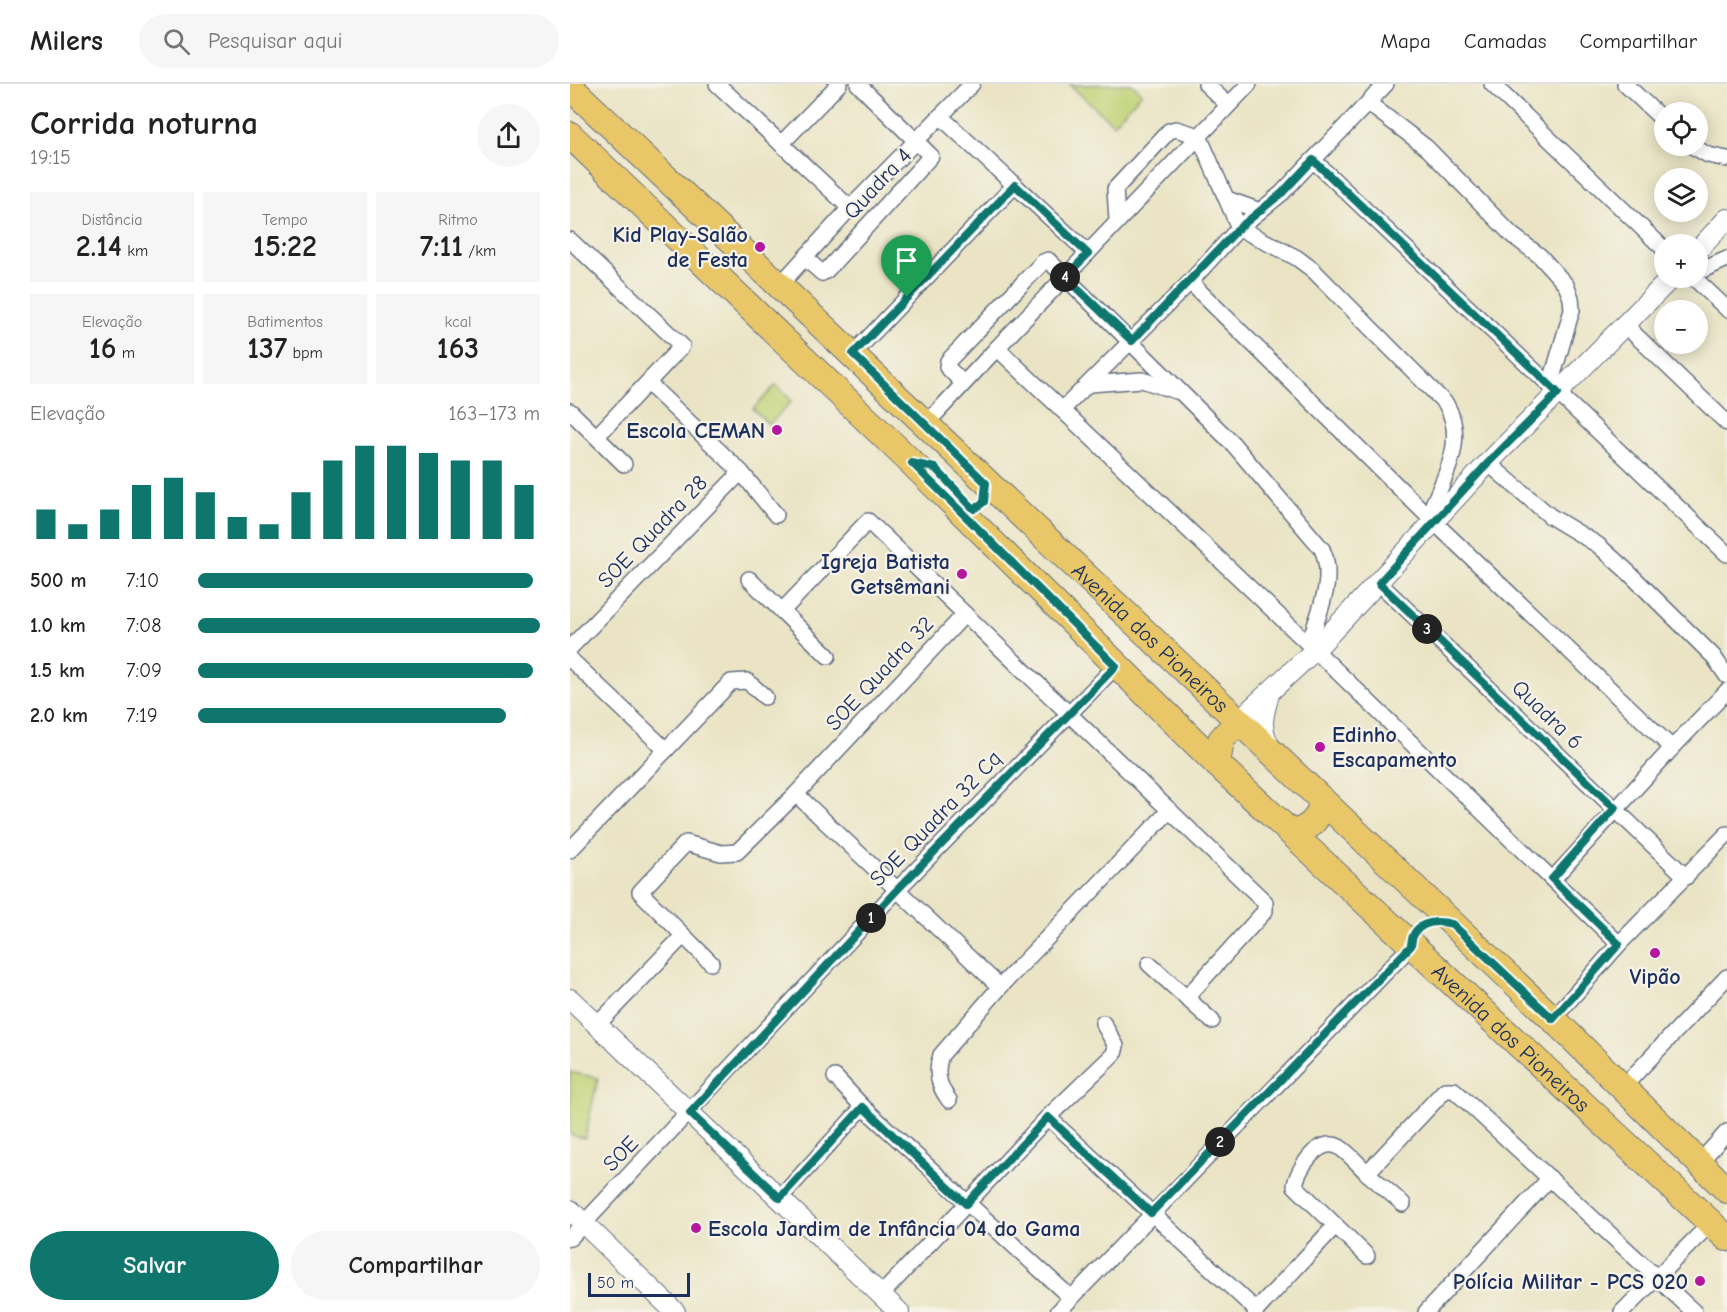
<!DOCTYPE html>
<html lang="pt">
<meta charset="utf-8">
<style>
:root{--surface:#fff;--page:#f6f6f6;--text:#222;--muted:#767676;--line:#e0e0e0;--accent:#0f766e}
body{margin:0;font-family:"Comic Neue",sans-serif;background:var(--page);color:var(--text);height:100vh;display:flex;flex-direction:column;font-size:22px;white-space:nowrap}
*{box-sizing:border-box;margin:0}
p{font-size:20px;color:var(--muted)}
.icon{flex:none;width:33px;height:33px;fill:none;stroke:currentColor;stroke-width:2;stroke-linecap:round;stroke-linejoin:round}
.map{position:relative;flex:1;overflow:hidden}
.details{display:flex;flex-direction:column;background:var(--surface);width:570px}
.details>*{flex:none}
.tools{position:absolute;left:1084px;top:18px;display:grid;gap:12px}
.tools a{display:grid;place-items:center;width:54px;height:54px;border-radius:50%;background:var(--surface);box-shadow:0 3px 15px #0003;font-size:30px}
.scale{position:absolute;left:18px;bottom:15px;width:102px;box-sizing:border-box;padding-left:6px;border:3px solid #1b2f5e;border-top:0;font-size:16px;line-height:21px;white-space:nowrap;color:#1b2f5e;-webkit-text-stroke:4px #f7f3e8;paint-order:stroke}
.pin{position:absolute;display:grid;place-items:center;width:51px;height:51px;color:#fff;margin:-62px -26px;border-radius:50% 50% 50% 0;rotate:-45deg;box-shadow:0 0 6px #0007}
.pin .icon{rotate:45deg}
.km{position:absolute;width:30px;height:30px;margin:-15px;border-radius:50%;background:#222;color:#fff;font-size:16px;line-height:30px;text-align:center}
.round{display:grid;place-items:center;flex:none;width:63px;height:63px;border-radius:32px;background:var(--page)}
.summary{display:flex;align-items:center;justify-content:space-between;height:102px;padding:0 30px}
h1{font-size:33px;font-weight:600;line-height:45px}
.metrics{display:grid;grid-template-columns:repeat(3,1fr);gap:9px;height:102px;padding:6px 30px}
.metrics div{display:grid;align-content:center;border-radius:0px;background:var(--page);text-align:center}
.metrics b{font-size:30px;font-weight:600}
.metrics small{font-size:16px;font-weight:400}
.metrics p{font-size:16px}
.chart{height:168px;padding:12px 30px}
.chart p{display:flex;justify-content:space-between}
.chart svg{width:100%;height:108px;margin-top:6px;stroke:var(--accent);stroke-width:6}
.cta{display:flex;gap:12px;margin-top:auto;padding:12px 30px}
.cta a{flex:1;height:69px;border-radius:36px;background:var(--accent);color:#fff;font-size:24px;font-weight:600;line-height:69px;text-align:center}
.cta a+a{background:var(--page);color:var(--text)}
ul{padding:0 30px;list-style:none;font-size:20px}
li{display:grid;grid-template-columns:96px 72px 1fr;align-items:center;height:45px}
li i{height:15px;border-radius:8px;background:var(--accent)}
header{display:flex;align-items:center;gap:36px;box-sizing:border-box;height:84px;padding:0 30px;background:var(--surface);border-bottom:2px solid var(--line)}
header strong{font-size:28px}
nav{display:flex;gap:33px;margin-inline-start:auto;font-size:21px}
.search{width:420px;height:54px;background:var(--page);display:flex;align-items:center;gap:15px;box-sizing:border-box;padding:0 21px;border-radius:33px;color:var(--muted);font-size:22px}
main{display:flex;flex:1;min-height:0}
.map>svg:first-child{display:block}
</style>
<header>
<strong>Milers</strong>
<div class="search"><svg class="icon" aria-label="search" viewBox="0 0 24 24"><circle cx="10" cy="10" r="6"/><path d="M15 15l6 6"/></svg>Pesquisar aqui</div>
<nav><a>Mapa</a><a>Camadas</a><a>Compartilhar</a></nav>
</header>
<main>
<section class="details">
<div class="summary"><div><h1>Corrida noturna</h1><p>19:15</p></div><a class="round"><svg class="icon" aria-label="share" viewBox="0 0 24 24"><path d="M12 15V3M7 8l5-5 5 5M5 13v7h14v-7"/></svg></a></div>
<div class="metrics">
<div><p>Distância</p><b>2.14<small> km</small></b></div>
<div><p>Tempo</p><b>15:22</b></div>
<div><p>Ritmo</p><b>7:11<small> /km</small></b></div>
</div>
<div class="metrics">
<div><p>Elevação</p><b>16<small> m</small></b></div>
<div><p>Batimentos</p><b>137<small> bpm</small></b></div>
<div><p>kcal</p><b>163</b></div>
</div>
<div class="chart"><p><span>Elevação</span>163–173 m</p>
<svg viewBox="0 0 160 44" preserveAspectRatio="none"><path d="M5 44V32M15 44V38M25 44V32M35 44V22M45 44V19M55 44V25M65 44V35M75 44V38M85 44V25M95 44V12M105 44V6M115 44V6M125 44V9M135 44V12M145 44V12M155 44V22"/></svg>
</div>
<ul>
<li><b>500 m</b>7:10<i style="width:98%"></i></li>
<li><b>1.0 km</b>7:08<i style="width:100%"></i></li>
<li><b>1.5 km</b>7:09<i style="width:98%"></i></li>
<li><b>2.0 km</b>7:19<i style="width:90%"></i></li>
</ul>
<div class="cta"><a>Salvar</a><a>Compartilhar</a></div>
</section>
<div class="map">
<svg width="1157" height="1228" viewBox="0 0 1157 1228">
<rect width="100%" height="100%" fill="#f7f3e8"/>
<filter id="ink" filterUnits="userSpaceOnUse"><feTurbulence type="fractalNoise" baseFrequency=".0167" numOctaves="2"/><feDisplacementMap in="SourceGraphic" scale="12" xChannelSelector="R" yChannelSelector="G"/><feConvolveMatrix kernelMatrix="1 2 1 2 8 2 1 2 1" color-interpolation-filters="sRGB"/></filter>
<filter id="wash" filterUnits="userSpaceOnUse"><feTurbulence type="fractalNoise" baseFrequency=".008" numOctaves="4" result="noise"/><feDisplacementMap in="SourceGraphic" scale="24" xChannelSelector="R" yChannelSelector="G"/><feGaussianBlur stdDeviation="1.35" result="paint"/><feColorMatrix in="noise" values="0 0 0 0 0 0 0 0 0 0 0 0 0 0 0 0 0 1.4 0 .05"/><feComposite in="paint" operator="in"/></filter>
<g filter="url(#wash)">
<rect width="100%" height="100%" fill="#eae4c5"/>
<!-- green -->
<g fill="#bfd275" stroke="#6d806a" stroke-width="1.5">
<path d="M 562,0 L 572,9 L 543,40 L 500,1 Z"/>
<path d="M 206,301 L 222,317 L 199,341 L 183,325 Z"/>
<path d="M 0,988 L 28,994 L 15,1054 L 0,1051 Z"/>
</g>
</g>
<g filter="url(#ink)">
<g fill="none" stroke-linecap="round" stroke-linejoin="round">
<defs>
<g id="minor">
<path d="M 147,0 L 280,124"/>
<path d="M 636,0 L 658,21"/>
<path d="M 922,0 L 1095,166"/>
<path d="M 1055,0 L 1095,38"/>
<path d="M 798,19 L 857,64 L 942,151 L 970,172 L 996,201 L 1001,214 L 1002,226 L 980,301"/>
<path d="M 370,32 L 518,169"/>
<path d="M 211,60 L 269,0"/>
<path d="M 1122,62 L 1138,71 L 1157,75"/>
<path d="M 743,76 L 816,0"/>
<path d="M 657,115 L 690,127"/>
<path d="M 547,136 L 545,105 L 599,47 L 606,45 L 629,52 L 669,144 L 727,174 L 743,186 L 876,320 C 898,358 873,395 858,432"/>
<path d="M 0,156 L 112,262 L 27,352"/>
<path d="M 236,175 L 252,189 L 257,186 L 361,72 L 288,0"/>
<path d="M 1128,188 L 1157,175"/>
<path d="M 1124,194 L 1157,225"/>
<path d="M 620,198 L 669,144 L 712,109 L 743,76 L 1157,470"/>
<path d="M 209,202 L 280,124 L 402,0"/>
<path d="M 1055,241 L 1157,339"/>
<path d="M 427,264 L 679,0"/>
<path d="M 283,270 L 445,101"/>
<path d="M 78,299 L 171,388 L 206,431"/>
<path d="M 393,299 L 377,283 L 378,277 L 473,178 L 478,176 L 663,360 L 752,465 C 766,496 748,529 739,560"/>
<path d="M 520,300 L 572,296 L 606,307"/>
<path d="M 492,326 L 620,198 L 864,438 L 1102,664 L 983,795"/>
<path d="M 0,327 L 54,380"/>
<path d="M 356,340 L 427,264 L 745,566 L 1049,860"/>
<path d="M 918,379 L 980,432 L 1028,461 L 1057,487 L 1143,572 L 1157,592"/>
<path d="M 179,495 L 258,572"/>
<path d="M 809,499 L 1116,793"/>
<path d="M 212,527 L 298,437 L 695,818 L 695,827 L 616,914"/>
<path d="M 0,564 L 171,388"/>
<path d="M 0,575 L 96,666"/>
<path d="M 1102,664 L 1157,607"/>
<path d="M 226,710 L 430,903"/>
<path d="M 0,766 L 161,598 L 177,597 L 195,613"/>
<path d="M 141,879 L 70,808 L 116,759 L 151,769 L 167,768 L 226,710 L 395,530"/>
<path d="M 579,880 L 642,937"/>
<path d="M 983,935 L 1049,860 L 1157,750"/>
<path d="M 27,941 L 113,852"/>
<path d="M 265,993 L 293,1023"/>
<path d="M 1052,1004 L 1157,893"/>
<path d="M 379,1016 C 368,1002 365,988 371,971 L 430,903 L 600,726"/>
<path d="M 478,1033 L 686,1226"/>
<path d="M 1128,1080 L 1157,1048"/>
<path d="M 797,1089 L 833,1120"/>
<path d="M 210,1114 L 293,1023 L 501,1214"/>
<path d="M 0,1154 L 326,807 L 546,582"/>
<path d="M 797,1172 L 725,1102 C 727,1085 749,1052 769,1063 C 779,1069 789,1081 797,1089 L 875,1006 L 884,1006 L 1124,1228"/>
<path d="M 311,1211 L 478,1033 L 544,970 L 546,962 L 533,939"/>
<path d="M 488,1228 L 841,862"/>
<path d="M 685,1228 L 765,1142"/>
<path d="M 856,1228 L 980,1094"/>
<path d="M 1052,1228 L 1141,1139"/>
</g>
<g id="tertiary">
<path d="M 1128,166 L 1157,135"/>
<path d="M 699,610 C 692,635 689,644 702,667"/>
<path d="M 668,637 L 745,566 L 918,379 L 1101,194"/>
<path d="M 0,915 L 329,1228"/>
<path d="M 0,1126 L 105,1228"/>
</g>
<g id="primary">
<path id="s1" d="M 0,3 L 983,935 L 1157,1106"/>
<path id="s2" d="M 0,51 L 342,379 L 647,680 L 1157,1154"/>
<path d="M 647,680 L 651,656 L 668,637"/>
<path d="M 723,750 C 741,743 750,735 752,716"/>
</g>
</defs>
<!-- minor casing -->
<use href="#minor" stroke="#636e82" stroke-width="18"/>
<!-- tertiary casing -->
<use href="#tertiary" stroke="#636e82" stroke-width="22"/>
<!-- primary casing -->
<use href="#primary" stroke="#636e82" stroke-width="28"/>
<!-- minor -->
<use href="#minor" stroke="#fff" stroke-width="15"/>
<!-- tertiary -->
<use href="#tertiary" stroke="#fff" stroke-width="20"/>
<!-- primary -->
<use href="#primary" stroke="#e9c769" stroke-width="26"/>
</g>
</g>
<g fill="none" stroke-linecap="round" stroke-linejoin="round" filter="url(#ink)">
<defs>
<path id="route" d="M 743,76 L 988,309 L 918,379 L 809,499 L 1045,724 L 982,795 L 1049,860 L 983,935 L 882,840 C 863,835 842,839 841,862 L 581,1129 L 478,1033 L 396,1120 L 293,1023 L 210,1114 L 120,1029 L 326,807 L 546,582 L 342,379 L 365,384 L 404,425 L 414,418 L 416,399 L 283,270 L 445,101 L 518,170 L 495,193 L 562,257 L 669,144 L 712,109 Z"/>
</defs>
<!-- route casing -->
<use href="#route" stroke="#fff" stroke-width="12"/>
<!-- route -->
<use href="#route" stroke="#0f766e" stroke-width="8"/>
</g>
<!-- markers -->
<g fill="#b5179e" stroke="#f7f3e8" stroke-width="2">
<circle cx="190" cy="163" r="6"/>
<circle cx="207" cy="346" r="6"/>
<circle cx="392" cy="490" r="6"/>
<circle cx="750" cy="663" r="6"/>
<circle cx="1085" cy="869" r="6"/>
<circle cx="126" cy="1144" r="6"/>
<circle cx="1130" cy="1197" r="6"/>
</g>
<g text-anchor="middle" stroke-width="4.5" stroke-linejoin="round" paint-order="stroke">
<!-- street labels -->
<g font-size="22" fill="#1b2f5e" stroke="#f7f3e8">
<text transform="translate(307 99) rotate(-47)" y="8">Quadra 4</text>
<text transform="translate(82 447) rotate(-46)" y="8">SOE Quadra 28</text>
<text dy="8" stroke="none"><textPath href="#s1" startOffset="800">Avenida dos Pioneiros</textPath></text>
<text transform="translate(309 589) rotate(-47)" y="8">SOE Quadra 32</text>
<text transform="translate(978 630) rotate(44)" y="8">Quadra 6</text>
<text transform="translate(365 734) rotate(-46)" y="8">SOE Quadra 32 Cq</text>
<text dy="8" stroke="none"><textPath href="#s2" startOffset="1304">Avenida dos Pioneiros</textPath></text>
<text transform="translate(50 1069) rotate(-46)" y="8">SOE</text>
</g>
<!-- poi labels -->
<g font-size="22" font-weight="bold" fill="#1b2f5e" stroke="#f7f3e8" text-anchor="end">
<text x="178" y="158">Kid Play-Salão<tspan x="178" dy="25">de Festa</tspan></text>
<text x="195" y="354">Escola CEMAN</text>
<text x="380" y="485">Igreja Batista<tspan x="380" dy="25">Getsêmani</tspan></text>
<text x="762" y="658" text-anchor="start">Edinho<tspan x="762" dy="25">Escapamento</tspan></text>
<text x="1085" y="900" text-anchor="middle">Vipão</text>
<text x="138" y="1152" text-anchor="start">Escola Jardim de Infância 04 do Gama</text>
<text x="1118" y="1205">Polícia Militar - PCS 020</text>
</g>
</g>
</svg>
<div class="tools">
<a><svg class="icon" aria-label="locate" viewBox="0 0 24 24"><circle cx="12" cy="12" r="6"/><path d="M12 2v4M12 18v4M2 12h4M18 12h4"/></svg></a>
<a><svg class="icon" aria-label="layers" viewBox="0 0 24 24"><path d="M12 4l9 5-9 5-9-5zM3 14l9 5 9-5"/></svg></a>
<a>+</a>
<a>−</a>
</div>
<div class="scale">50 m</div>
<div class="pin" style="left:337px;top:213px;background:#1e9e55"><svg class="icon" aria-label="arrive" viewBox="0 0 24 24"><path d="M6 21V4h12l-3 4 3 4H6"/></svg></div>
<b class="km" style="left:301px;top:834px">1</b>
<b class="km" style="left:650px;top:1058px">2</b>
<b class="km" style="left:857px;top:545px">3</b>
<b class="km" style="left:495px;top:193px">4</b>
</div>
</main>
